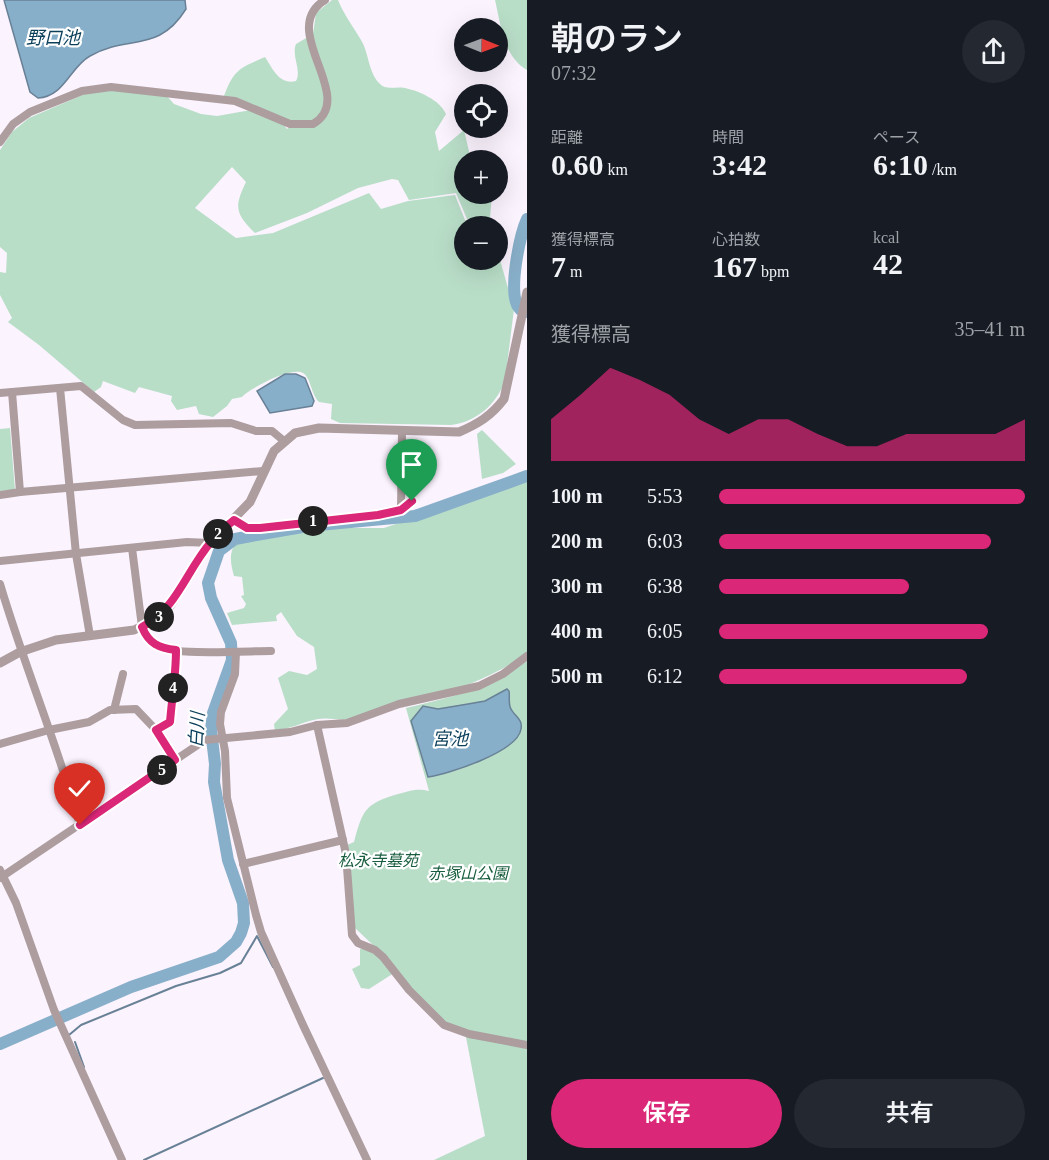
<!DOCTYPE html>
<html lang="ja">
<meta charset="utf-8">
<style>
:root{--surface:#171b24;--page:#242831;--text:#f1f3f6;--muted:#9ea1a6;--accent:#db2777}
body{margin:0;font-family:"Times New Roman","Noto Sans JP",serif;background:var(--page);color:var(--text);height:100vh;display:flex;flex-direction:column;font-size:22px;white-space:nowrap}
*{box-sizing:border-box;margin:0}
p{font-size:20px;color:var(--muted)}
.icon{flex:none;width:33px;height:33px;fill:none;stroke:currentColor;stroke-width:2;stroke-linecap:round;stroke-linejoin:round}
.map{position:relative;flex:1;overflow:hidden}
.sheet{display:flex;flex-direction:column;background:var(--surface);width:522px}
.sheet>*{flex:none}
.needle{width:39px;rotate:91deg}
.controls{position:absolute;left:454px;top:18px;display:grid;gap:12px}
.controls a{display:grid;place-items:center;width:54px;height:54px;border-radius:50%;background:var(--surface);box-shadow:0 6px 24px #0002;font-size:30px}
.pin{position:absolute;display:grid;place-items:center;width:51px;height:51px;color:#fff;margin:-62px -26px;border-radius:50% 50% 50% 0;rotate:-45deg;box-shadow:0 0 6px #0007}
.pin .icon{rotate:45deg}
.km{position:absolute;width:30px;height:30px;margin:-15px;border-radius:50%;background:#222;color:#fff;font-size:16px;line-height:30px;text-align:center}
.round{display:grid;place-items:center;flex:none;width:63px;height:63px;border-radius:32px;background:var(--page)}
.headline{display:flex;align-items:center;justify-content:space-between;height:102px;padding:0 24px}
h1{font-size:33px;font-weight:600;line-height:45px}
.figures{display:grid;grid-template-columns:repeat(3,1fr);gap:9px;height:102px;padding:6px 24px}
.figures div{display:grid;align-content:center}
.figures b{font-size:30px;font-weight:600}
.figures small{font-size:16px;font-weight:400}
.figures p{font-size:16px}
.chart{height:168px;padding:12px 24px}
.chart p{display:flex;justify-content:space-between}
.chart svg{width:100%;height:108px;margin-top:6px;fill:var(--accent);opacity:.7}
.cta{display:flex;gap:12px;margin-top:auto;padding:12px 24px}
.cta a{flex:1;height:69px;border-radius:36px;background:var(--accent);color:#fff;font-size:24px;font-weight:600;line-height:69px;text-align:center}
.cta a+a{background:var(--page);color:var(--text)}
ul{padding:0 24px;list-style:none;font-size:20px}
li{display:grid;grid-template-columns:96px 72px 1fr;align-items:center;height:45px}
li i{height:15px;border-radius:8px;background:var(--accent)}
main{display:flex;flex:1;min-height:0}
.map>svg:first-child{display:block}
</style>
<main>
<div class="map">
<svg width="527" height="1160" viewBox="0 0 527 1160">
<rect width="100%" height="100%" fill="#fbf3fe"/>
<!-- green -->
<g fill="#b9dec8">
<path d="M 332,0 L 338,0 C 344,15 353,26 361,40 C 369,53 368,71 379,83 C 386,91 395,86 405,88 C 419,91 440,100 446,114 L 435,132 L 439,151 L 464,130 L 471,160 L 465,160 L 465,194 L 492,194 L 490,218 L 492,226 L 476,226 L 473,219 L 467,219 L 456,193 L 409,200 L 398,180 L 392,179 L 358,188 L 307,213 L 255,233 C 235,213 234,207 246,182 L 232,167 L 195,208 L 236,238 L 273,233 L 369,193 L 381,209 L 408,201 L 455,195 L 465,220 L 472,221 L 474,226 L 465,226 L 465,260 L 498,260 L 498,253 L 514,309 L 505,381 C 496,405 476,422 451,425 L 340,423 L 331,419 L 332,404 L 319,402 C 311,394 311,378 303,373 C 291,366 249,389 242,397 L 232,399 L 227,406 L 213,417 L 199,414 L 196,406 L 177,410 L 171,401 L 172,396 L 139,387 L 135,393 L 103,381 L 101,387 L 94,392 L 39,345 L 8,322 L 12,318 L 0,295 L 0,272 L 6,273 L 7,253 L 0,247 L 0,150 L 12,132 L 29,118 L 87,93 L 118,90 L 166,95 L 174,104 L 201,114 L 217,116 L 251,110 L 284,125 L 287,129 L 293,124 L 244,101 L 224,96 C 234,69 240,68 265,57 C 273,69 279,85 296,81 C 302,70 291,56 296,44 L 313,34 L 316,13 Z"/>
<path d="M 495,0 L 527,0 L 527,70 C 503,56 501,25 495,0 Z"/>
<path d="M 10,428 L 15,490 L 0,491 L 0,429 Z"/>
<path d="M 482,430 L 516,464 L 503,473 L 482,479 L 477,434 Z"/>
<path d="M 527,479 L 527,654 C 475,689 411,705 351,719 C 340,721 329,717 318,719 C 303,722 290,729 275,731 L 274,724 L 288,709 L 278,678 L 289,671 L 307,675 L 317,669 L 314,647 L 297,636 L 281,612 L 276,616 L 277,621 L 232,625 L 227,613 L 244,608 L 246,604 L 241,596 L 244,595 L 242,577 L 234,576 C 231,565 228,553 236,543 L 307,528 L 384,528 Z"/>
<path d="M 527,661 L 527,1160 L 434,1160 L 485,1136 L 465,1032 L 446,1023 L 394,973 L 369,989 L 361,988 L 352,969 L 360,965 L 360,949 L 376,948 L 354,927 L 347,845 L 354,842 C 363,809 365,804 398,794 C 410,791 417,788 429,791 L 406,708 C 453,697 486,689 527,661 Z"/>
</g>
<!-- water -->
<g fill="#88afc9" stroke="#688196" stroke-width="1.5">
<path d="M 4,0 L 185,0 L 186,9 C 158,54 128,34 90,56 C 70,67 64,97 38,98 L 30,92 Z"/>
<path d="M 285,374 L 296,374 L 305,378 L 314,401 L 312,406 L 270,413 L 257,391 Z"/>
<path d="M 507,689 L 509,691 C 510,697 508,704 511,709 C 515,717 523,719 521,729 C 518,752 448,774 428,777 L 411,721 L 423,706 L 438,709 L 468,704 L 485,701 Z"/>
</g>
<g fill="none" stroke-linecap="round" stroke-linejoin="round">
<!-- stream -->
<g stroke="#688196" stroke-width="2">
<path d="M 69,1035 L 81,1025 L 176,986 L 220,973 L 241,963 L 257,936 L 273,967"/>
<path d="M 75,1042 L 84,1067"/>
<path d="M 144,1160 L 323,1078"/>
</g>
<!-- river -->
<g stroke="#88afc9" stroke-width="12">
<path d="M 527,219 C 520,234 507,295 519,308 C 520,310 525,312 527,312"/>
<path d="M 0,1044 L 131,987 L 219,957 L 236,942 L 241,933 L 244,923 L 243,903 L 228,860 L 214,782 L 215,764 L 211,730 L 213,713 L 232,660 L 231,643 L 211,598 L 208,583 L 219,551 L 235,539 L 262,534 L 308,526 L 415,516 L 527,476"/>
</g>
<!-- minor -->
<g stroke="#ad9d9f" stroke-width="8">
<path d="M 0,142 L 13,124 L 30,112 L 82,91 L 111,87 L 235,101 L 290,124 L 313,124 C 359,97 276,30 325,0"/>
<path d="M 60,388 L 76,554 L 90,636"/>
<path d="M 0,393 L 81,386 L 123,420 L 135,425 L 231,423 L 256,431 L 272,431 L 284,441"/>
<path d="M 20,492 L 263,471"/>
<path d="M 0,495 L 20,492 L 12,392"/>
<path d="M 401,510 L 402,432"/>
<path d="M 234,520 L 247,528 L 260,528 L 378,515 L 401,510 L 412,501"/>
<path d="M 132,548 L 142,627 C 145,634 149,642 156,646 C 175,656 247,651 271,651"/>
<path d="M 0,561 L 187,542 L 210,543"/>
<path d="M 0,584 C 24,665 57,744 80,825"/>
<path d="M 236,652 L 235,674 L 221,712 L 220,724 L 225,751 L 227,798 L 256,915 L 261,932 L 303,1025 L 367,1160"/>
<path d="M 114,710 L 123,674"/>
<path d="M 317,725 L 346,854 L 352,935 L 358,943 L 375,950 L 383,957 L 409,990 L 444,1025 L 469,1034 L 527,1045"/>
<path d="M 156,730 L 170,722 C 172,697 176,675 176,650"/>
<path d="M 0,744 L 49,730 L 89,722 L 110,710 L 136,709 L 156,730 L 175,760"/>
<path d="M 243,864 L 343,840"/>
<path d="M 0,870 L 16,903 L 54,1010 L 122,1160"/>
<path d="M 0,878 L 205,740 L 290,732 L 317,725 L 347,723 L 399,704 L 479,686 L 503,674 L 527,656"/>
</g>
<!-- tertiary -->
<path stroke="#ad9d9f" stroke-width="9" d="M 0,663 L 20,652 L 56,640 L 134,630 L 153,621 L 170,606 L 210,543 L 250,502 L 274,451 L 295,433 L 319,428 L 459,432 C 478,424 491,416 504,399 L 527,292"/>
</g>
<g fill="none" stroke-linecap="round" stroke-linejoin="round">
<defs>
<path id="route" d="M 80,825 L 175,760 L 156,730 L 170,722 C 172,697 176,675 176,650 C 159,648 149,644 142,627 C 177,609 186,571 211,542 C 217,534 226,527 234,520 L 247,528 L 260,528 L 378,515 L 401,510 L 412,501"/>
</defs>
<!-- route casing -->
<use href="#route" stroke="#fff" stroke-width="12"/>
<!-- route -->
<use href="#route" stroke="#db2777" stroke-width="8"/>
</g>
<g text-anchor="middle" stroke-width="4.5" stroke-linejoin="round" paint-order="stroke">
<!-- park labels -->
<g font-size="16" font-style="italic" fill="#185e3e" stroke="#fff">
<text x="378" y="866">松永寺墓苑</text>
<text x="468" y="879">赤塚山公園</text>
</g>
<!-- water labels -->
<g font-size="18" font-style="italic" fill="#0b3f5a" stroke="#fff">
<text x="53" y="44">野口池</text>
<text transform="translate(197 730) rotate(-87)" y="6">白川</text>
<text x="450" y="745">宮池</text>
</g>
</g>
</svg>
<div class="controls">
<a><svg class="needle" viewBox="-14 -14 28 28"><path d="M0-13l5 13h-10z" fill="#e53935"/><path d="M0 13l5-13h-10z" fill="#9ea1a6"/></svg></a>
<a><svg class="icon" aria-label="locate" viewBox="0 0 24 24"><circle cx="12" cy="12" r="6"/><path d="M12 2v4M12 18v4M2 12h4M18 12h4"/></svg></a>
<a>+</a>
<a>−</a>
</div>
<div class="pin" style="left:412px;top:501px;background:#1e9e55"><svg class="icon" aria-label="arrive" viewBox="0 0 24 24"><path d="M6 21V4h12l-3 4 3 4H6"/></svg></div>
<div class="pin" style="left:80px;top:825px;background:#d93025"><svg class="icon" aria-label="check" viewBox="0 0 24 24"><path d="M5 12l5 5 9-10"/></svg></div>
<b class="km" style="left:313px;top:521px">1</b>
<b class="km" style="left:218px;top:534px">2</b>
<b class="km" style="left:159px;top:617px">3</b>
<b class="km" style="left:173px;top:688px">4</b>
<b class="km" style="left:162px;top:770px">5</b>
</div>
<section class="sheet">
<div class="headline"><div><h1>朝のラン</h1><p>07:32</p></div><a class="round"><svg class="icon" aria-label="share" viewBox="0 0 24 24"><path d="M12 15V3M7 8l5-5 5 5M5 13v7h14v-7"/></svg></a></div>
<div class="figures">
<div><p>距離</p><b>0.60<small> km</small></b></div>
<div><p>時間</p><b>3:42</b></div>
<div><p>ペース</p><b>6:10<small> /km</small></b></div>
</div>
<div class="figures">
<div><p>獲得標高</p><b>7<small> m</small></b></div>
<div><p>心拍数</p><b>167<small> bpm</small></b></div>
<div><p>kcal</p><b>42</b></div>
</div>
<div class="chart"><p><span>獲得標高</span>35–41 m</p>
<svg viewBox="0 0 160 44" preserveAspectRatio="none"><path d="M0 44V27L10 17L20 6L30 11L40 17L50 27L60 33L70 27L80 27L90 33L100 38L110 38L120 33L130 33L140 33L150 33L160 27V44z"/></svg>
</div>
<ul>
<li><b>100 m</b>5:53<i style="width:100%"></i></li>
<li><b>200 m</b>6:03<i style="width:89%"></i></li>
<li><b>300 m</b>6:38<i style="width:62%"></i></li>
<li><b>400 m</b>6:05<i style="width:88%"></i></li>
<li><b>500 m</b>6:12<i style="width:81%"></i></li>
</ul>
<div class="cta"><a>保存</a><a>共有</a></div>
</section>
</main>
